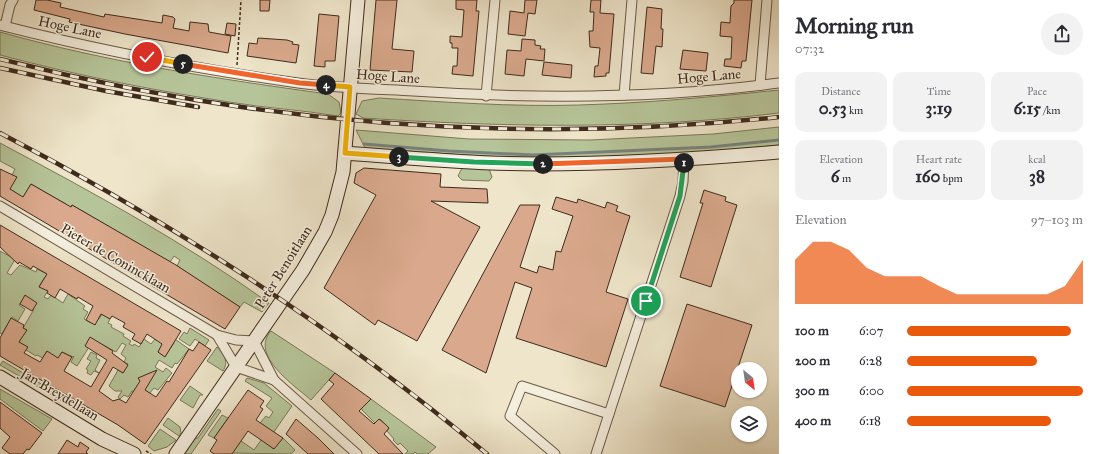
<!DOCTYPE html>
<meta charset="utf-8">
<style>
:root{--surface:#fff;--page:#f2f2f3;--text:#2b2b33;--muted:#7c7c81;--accent:#ea580c}
body{margin:0;font-family:"IM FELL Great Primer",serif;background:var(--page);color:var(--text);height:100vh;display:flex;flex-direction:column;font-size:15px;white-space:nowrap}
*{box-sizing:border-box;margin:0}
p{font-size:13px;color:var(--muted)}
.icon{flex:none;width:22px;height:22px;fill:none;stroke:currentColor;stroke-width:2;stroke-linecap:round;stroke-linejoin:round}
.map{position:relative;flex:1;overflow:hidden}
.panel{display:flex;flex-direction:column;background:var(--surface);width:320px}
.panel>*{flex:none}
.needle{width:26px;rotate:151deg}
.buttons{position:absolute;left:731px;top:362px;display:grid;gap:8px}
.buttons a{display:grid;place-items:center;width:36px;height:36px;border-radius:50%;background:var(--surface);box-shadow:0 1px 3px #0004;font-size:20px}
.pin{position:absolute;display:grid;place-items:center;width:34px;height:34px;color:#fff;margin:-17px;border:2px solid #fff;border-radius:50%;box-shadow:0 1px 4px #0007}
.km{position:absolute;width:20px;height:20px;margin:-10px;border-radius:50%;background:#222;color:#fff;font-size:11px;line-height:20px;text-align:center}
.round{display:grid;place-items:center;flex:none;width:42px;height:42px;border-radius:21px;background:var(--page)}
.overview{display:flex;align-items:center;justify-content:space-between;height:68px;padding:0 16px}
h1{font-size:22px;font-weight:800;line-height:30px}
.metrics{display:grid;grid-template-columns:repeat(3,1fr);gap:6px;height:68px;padding:4px 16px}
.metrics div{display:grid;align-content:center;border-radius:10px;background:var(--page);text-align:center}
.metrics b{font-size:17px;font-weight:800}
.metrics small{font-size:11px;font-weight:400}
.metrics p{font-size:11px}
.chart{height:112px;padding:8px 16px}
.chart p{display:flex;justify-content:space-between}
.chart svg{width:100%;height:72px;margin-top:4px;fill:var(--accent);opacity:.7}
ul{padding:0 16px;list-style:none;font-size:13px}
li{display:grid;grid-template-columns:64px 48px 1fr;align-items:center;height:30px}
li i{height:10px;border-radius:5px;background:var(--accent)}
main{display:flex;flex:1;min-height:0}
.map>svg:first-child{display:block}
</style>
<main>
<div class="map">
<svg width="779" height="454" viewBox="0 0 779 454">
<rect width="100%" height="100%" fill="#eee5ca"/>
<filter id="stains"><feTurbulence type="fractalNoise" baseFrequency=".005" numOctaves="4"/><feColorMatrix values="0 0 0 0 .2 0 0 0 0 .09 0 0 0 0 .02 0 0 0 .5 -.17"/></filter>
<radialGradient id="worn" r=".72"><stop offset=".6" stop-color="#630" stop-opacity="0"/><stop offset="1" stop-color="#630" stop-opacity=".3"/></radialGradient>
<!-- green -->
<g fill="#b6c599" stroke="#7a785a">
<path d="M 0,32 C 107,62 218,79 328,94 L 339,102 L 341,113 L 338,116 C 302,110 265,108 229,102 C 152,90 75,75 0,55 Z"/>
<path d="M 779,90 L 779,113 C 641,130 501,127 363,118 L 356,114 L 362,101 L 379,98 C 445,102 512,107 579,105 C 646,103 713,97 779,90 Z"/>
<path d="M 779,127 L 779,145 C 703,153 626,157 550,158 C 488,158 427,152 365,148 L 356,130 L 469,139 L 590,140 L 713,134 Z"/>
<path d="M 0,143 C 92,192 184,242 269,303 L 262,312 L 244,302 L 240,307 L 177,266 L 180,260 L 174,256 L 170,262 L 72,205 L 67,214 L 66,204 L 31,184 L 22,199 L 10,189 L 12,175 L 15,169 L 0,161 Z"/>
<path d="M 462,168 L 489,169 L 492,177 L 489,181 L 462,180 L 458,176 Z"/>
<path d="M 0,251 L 11,257 L 17,256 L 7,273 L 11,275 L 20,265 L 36,272 L 37,269 L 47,274 L 39,286 L 48,291 L 44,297 L 48,299 L 51,295 L 63,303 L 68,294 L 85,306 L 83,309 L 88,312 L 84,319 L 91,323 L 95,317 L 99,319 L 102,314 L 110,319 L 108,323 L 112,325 L 111,327 L 124,334 L 123,336 L 131,341 L 129,344 L 133,346 L 134,344 L 139,347 L 144,339 L 151,344 L 155,339 L 163,343 L 158,352 L 165,356 L 174,343 L 172,337 L 189,349 L 177,364 L 175,363 L 172,368 L 159,360 L 155,367 L 163,372 L 166,368 L 172,373 L 158,390 L 154,388 L 148,395 L 132,391 L 128,397 L 124,395 L 120,399 L 118,397 L 122,391 L 115,391 L 109,386 L 118,370 L 123,373 L 128,364 L 124,362 L 126,358 L 121,354 L 126,345 L 122,343 L 116,352 L 96,341 L 91,344 L 77,366 L 71,362 L 74,356 L 73,357 L 62,352 L 57,361 L 47,351 L 43,358 L 37,355 L 36,356 L 26,350 L 27,347 L 19,342 L 26,330 L 23,328 L 34,309 L 21,302 L 19,305 L 25,309 L 18,321 L 12,317 L 2,334 L 0,333 Z"/>
<path d="M 190,328 L 209,340 L 205,346 L 195,339 L 190,346 L 179,339 L 184,332 L 187,334 Z"/>
<path d="M 271,331 L 335,373 L 311,400 C 295,386 249,355 271,331 Z"/>
<path d="M 217,347 C 224,355 229,361 223,371 L 207,361 Z"/>
<path d="M 91,352 L 97,355 L 96,358 L 100,360 L 95,370 L 99,373 L 94,371 L 91,375 L 87,373 L 88,370 L 86,369 L 91,361 L 87,359 Z"/>
<path d="M 3,361 L 80,407 L 78,410 L 0,365 Z"/>
<path d="M 247,378 L 264,383 L 292,406 L 269,439 L 271,446 L 273,449 L 283,438 L 295,450 L 291,454 L 232,453 L 234,436 L 254,450 L 264,436 L 260,423 L 266,416 L 269,418 L 273,412 L 266,406 L 272,398 L 245,381 Z"/>
<path d="M 190,386 L 203,395 L 200,395 L 193,408 L 180,400 Z"/>
<path d="M 0,389 L 52,419 L 43,431 L 0,399 Z"/>
<path d="M 371,399 L 436,447 L 428,454 L 417,454 L 415,452 L 413,454 L 405,454 L 408,451 L 400,443 L 398,445 L 393,440 L 394,439 L 387,431 L 389,428 L 380,419 L 375,423 L 362,410 L 361,403 L 366,404 Z"/>
<path d="M 218,409 L 221,411 L 191,454 L 184,454 L 193,439 L 198,438 Z"/>
<path d="M 222,415 L 228,418 L 214,438 L 208,435 Z"/>
<path d="M 168,418 L 180,427 L 181,433 L 179,436 L 163,425 Z"/>
<path d="M 160,429 L 176,440 L 167,447 L 154,451 L 148,446 Z"/>
</g>
<g fill="none" stroke-linecap="round" stroke-linejoin="round">
<!-- stream -->
<path stroke="#78827e" stroke-width="3" d="M 364,144 L 449,151 L 533,155 L 711,147 L 779,140"/>
</g>
<!-- building -->
<g fill="#daa98d" stroke="#3f2b1c">
<path d="M 36,0 L 47,0 L 61,3 L 60,7 L 104,17 L 105,14 L 162,23 L 163,15 L 173,17 L 175,19 L 173,28 L 189,31 L 190,22 L 208,24 L 209,32 L 231,36 L 228,53 L 125,34 L 69,22 L 70,19 L 34,10 Z"/>
<path d="M 260,0 L 270,0 L 269,11 L 260,11 Z"/>
<path d="M 376,0 L 397,0 L 392,49 L 414,51 L 412,72 L 370,70 Z"/>
<path d="M 456,0 L 477,0 L 476,11 L 479,11 L 473,76 L 452,74 L 453,66 L 457,66 L 458,48 L 452,48 L 452,43 L 450,43 L 450,36 L 462,37 L 464,10 L 456,9 Z"/>
<path d="M 525,0 L 537,0 L 535,14 L 528,13 L 525,36 L 508,34 L 510,11 L 524,13 Z"/>
<path d="M 591,0 L 601,0 L 600,13 L 614,14 L 609,73 L 606,73 L 606,76 L 594,77 L 595,66 L 598,66 L 600,48 L 590,47 L 589,31 L 593,31 L 594,12 L 590,12 Z"/>
<path d="M 734,0 L 752,0 L 746,61 L 742,61 L 741,68 L 724,66 L 725,59 L 731,59 L 732,37 L 720,36 L 721,22 L 730,23 L 731,6 L 734,3 Z"/>
<path d="M 647,7 L 662,9 L 661,29 L 663,29 L 662,47 L 656,46 L 653,74 L 641,73 Z"/>
<path d="M 319,14 L 339,16 L 335,61 L 325,61 L 325,67 L 314,66 Z"/>
<path d="M 227,23 L 236,24 L 235,36 L 225,34 Z"/>
<path d="M 258,38 L 287,40 L 293,42 L 292,44 L 299,45 L 296,63 L 247,56 L 249,43 L 257,44 Z"/>
<path d="M 522,39 L 535,40 L 535,45 L 541,46 L 540,49 L 545,49 L 544,61 L 526,59 L 524,76 L 505,74 L 507,50 L 521,51 Z"/>
<path d="M 683,50 L 708,53 L 706,71 L 680,69 Z"/>
<path d="M 544,62 L 572,65 L 571,78 L 542,75 Z"/>
<path d="M 364,168 L 441,174 L 440,187 L 487,189 L 488,203 L 431,201 L 480,227 L 417,341 L 378,320 L 375,325 L 324,288 L 376,195 L 354,183 L 356,173 Z"/>
<path d="M 0,169 L 17,177 L 10,189 L 23,197 L 31,184 L 71,207 L 72,205 L 176,265 L 240,307 L 225,329 L 0,196 Z"/>
<path d="M 704,190 L 726,197 L 725,201 L 737,205 L 711,287 L 680,277 L 703,203 L 700,203 Z"/>
<path d="M 556,197 L 577,203 L 578,199 L 605,208 L 607,202 L 618,206 L 616,211 L 630,216 L 606,292 L 628,299 L 606,367 L 516,338 L 532,288 L 515,282 L 486,373 L 442,350 L 520,205 L 540,205 L 520,267 L 537,273 L 539,266 L 553,270 L 556,251 L 561,252 L 573,216 L 552,209 Z"/>
<path d="M 0,225 L 181,331 L 165,357 L 158,352 L 162,344 L 147,334 L 141,344 L 132,339 L 135,334 L 123,327 L 125,323 L 112,316 L 110,319 L 101,314 L 95,325 L 86,320 L 93,306 L 78,297 L 77,299 L 60,289 L 55,298 L 47,293 L 48,291 L 39,287 L 47,274 L 33,266 L 31,269 L 19,262 L 18,264 L 0,247 Z"/>
<path d="M 25,295 L 37,303 L 32,311 L 20,304 Z"/>
<path d="M 687,304 L 752,325 L 725,407 L 660,386 Z"/>
<path d="M 11,318 L 24,325 L 23,328 L 27,330 L 19,342 L 28,347 L 24,353 L 40,362 L 47,351 L 58,358 L 62,352 L 72,357 L 64,371 L 91,387 L 107,360 L 85,346 L 90,337 L 113,351 L 112,353 L 128,365 L 123,373 L 113,367 L 99,391 L 113,401 L 119,399 L 126,403 L 140,381 L 138,378 L 157,370 L 145,390 L 156,397 L 167,381 L 169,382 L 189,349 L 193,351 L 199,342 L 211,350 L 145,444 L 118,425 L 0,356 L 0,338 Z"/>
<path d="M 335,373 L 371,399 L 359,411 L 374,424 L 379,419 L 385,424 L 389,428 L 384,434 L 403,454 L 379,454 L 321,399 L 334,384 L 329,380 Z"/>
<path d="M 248,390 L 264,401 L 260,407 L 263,409 L 256,420 L 283,438 L 274,449 L 248,431 L 232,454 L 214,454 L 210,451 L 217,440 L 214,438 Z"/>
<path d="M 0,402 L 42,433 L 29,450 L 27,449 L 23,454 L 10,454 L 2,448 L 10,437 L 0,428 Z"/>
<path d="M 296,419 L 318,438 L 334,454 L 308,454 L 286,434 Z"/>
<path d="M 67,440 L 78,447 L 80,442 L 89,448 L 86,452 L 88,454 L 58,454 Z"/>
</g>
<g fill="none" stroke-linecap="round" stroke-linejoin="round">
<defs>
<g id="street">
<path d="M 0,25 C 98,50 198,69 298,83 C 336,88 375,89 413,91 C 534,99 658,99 779,83"/>
<path d="M 5,26 L 10,5 L 13,0"/>
<path d="M 760,85 L 767,0"/>
<path d="M 624,95 L 632,0"/>
<path d="M 486,96 L 495,0"/>
<path d="M 0,206 L 217,335 L 236,340 L 254,341 L 274,380 L 357,454"/>
<path d="M 217,335 L 236,367 L 274,380"/>
<path d="M 555,454 L 510,416 L 522,386 L 609,414"/>
<path d="M 596,454 L 680,196 L 683,182 L 684,159"/>
</g>
<g id="secondary">
<path d="M 345,153 C 410,158 474,164 539,164 C 619,164 699,159 779,152"/>
<path d="M 0,377 L 102,439 L 134,454"/>
<path d="M 176,454 L 303,270 L 325,232 L 332,215 L 343,172 L 358,0"/>
</g>
</defs>
<!-- street casing -->
<use href="#street" stroke="#6b5a48" stroke-width="11"/>
<!-- secondary casing -->
<use href="#secondary" stroke="#3f2b1c" stroke-width="15"/>
<!-- path -->
<g stroke="#3f2b1c" stroke-width="1.5" stroke-dasharray="3 2" stroke-linecap="butt">
<path d="M 237,65 L 241,0"/>
<path d="M 146,451 L 151,454"/>
</g>
<!-- street -->
<use href="#street" stroke="#f4eedd" stroke-width="9"/>
<!-- secondary -->
<use href="#secondary" stroke="#f4eedd" stroke-width="13"/>
<defs>
<g id="rail">
<path d="M 0,59 C 255,124 517,145 779,117"/>
<path d="M 0,68 L 106,91 L 198,107"/>
<path d="M 0,133 C 173,223 337,329 487,454"/>
</g>
</defs>
<!-- rail casing -->
<use href="#rail" stroke="#3f2b1c" stroke-width="4.5"/>
<!-- rail -->
<use href="#rail" stroke="#f4eedd" stroke-width="3" stroke-dasharray="9" stroke-linecap="butt"/>
</g>
<g fill="none" stroke-linecap="round" stroke-linejoin="round">
<defs>
<path id="split-1" d="M 646,301 L 680,196 L 684,163"/>
<path id="split-2" d="M 543,164 L 684,159 L 684,163"/>
<path id="split-3" d="M 399,157 L 474,162 L 543,164"/>
<path id="split-4" d="M 326,85 L 350,87 L 345,153 L 399,157"/>
<path id="split-5" d="M 183,64 L 300,83 L 326,85"/>
<path id="split-6" d="M 147,57 L 183,64"/>
</defs>
<!-- split-1 casing -->
<use href="#split-1" stroke="#fff" stroke-width="8"/>
<!-- split-2 casing -->
<use href="#split-2" stroke="#fff" stroke-width="8"/>
<!-- split-3 casing -->
<use href="#split-3" stroke="#fff" stroke-width="8"/>
<!-- split-4 casing -->
<use href="#split-4" stroke="#fff" stroke-width="8"/>
<!-- split-5 casing -->
<use href="#split-5" stroke="#fff" stroke-width="8"/>
<!-- split-6 casing -->
<use href="#split-6" stroke="#fff" stroke-width="8"/>
<!-- split-1 -->
<use href="#split-1" stroke="#22a559" stroke-width="5"/>
<!-- split-2 -->
<use href="#split-2" stroke="#f0652b" stroke-width="5"/>
<!-- split-3 -->
<use href="#split-3" stroke="#22a559" stroke-width="5"/>
<!-- split-4 -->
<use href="#split-4" stroke="#f5b400" stroke-width="5"/>
<!-- split-5 -->
<use href="#split-5" stroke="#f0652b" stroke-width="5"/>
<!-- split-6 -->
<use href="#split-6" stroke="#f5b400" stroke-width="5"/>
</g>
<g text-anchor="middle" stroke-width="3" stroke-linejoin="round" paint-order="stroke">
<!-- street labels -->
<g font-size="14" fill="#3f2b1c" stroke="#f4eedd">
<text transform="translate(70 27) rotate(12)" y="5">Hoge Lane</text>
<text transform="translate(388 76) rotate(4)" y="5">Hoge Lane</text>
<text transform="translate(709 76) rotate(-5)" y="5">Hoge Lane</text>
<text transform="translate(116 258) rotate(30)" y="5">Pieter de Conincklaan</text>
<text transform="translate(283 267) rotate(-58)" y="5">Peter Benoitlaan</text>
<text transform="translate(60 394) rotate(31)" y="5">Jan Breydellaan</text>
</g>
</g>
<rect width="100%" height="100%" filter="url(#stains)"/>
<rect width="100%" height="100%" fill="url(#worn)"/>
</svg>
<div class="buttons">
<a><svg class="needle" viewBox="-14 -14 28 28"><path d="M0-13l5 13h-10z" fill="#e53935"/><path d="M0 13l5-13h-10z" fill="#7c7c81"/></svg></a>
<a><svg class="icon" aria-label="layers" viewBox="0 0 24 24"><path d="M12 4l9 5-9 5-9-5zM3 14l9 5 9-5"/></svg></a>
</div>
<div class="pin" style="left:646px;top:301px;background:#1e9e55"><svg class="icon" aria-label="arrive" viewBox="0 0 24 24"><path d="M6 21V4h12l-3 4 3 4H6"/></svg></div>
<div class="pin" style="left:147px;top:57px;background:#d93025"><svg class="icon" aria-label="check" viewBox="0 0 24 24"><path d="M5 12l5 5 9-10"/></svg></div>
<b class="km" style="left:684px;top:163px">1</b>
<b class="km" style="left:543px;top:164px">2</b>
<b class="km" style="left:399px;top:157px">3</b>
<b class="km" style="left:326px;top:85px">4</b>
<b class="km" style="left:183px;top:64px">5</b>
</div>
<section class="panel">
<div class="overview"><div><h1>Morning run</h1><p>07:32</p></div><a class="round"><svg class="icon" aria-label="share" viewBox="0 0 24 24"><path d="M12 15V3M7 8l5-5 5 5M5 13v7h14v-7"/></svg></a></div>
<div class="metrics">
<div><p>Distance</p><b>0.53<small> km</small></b></div>
<div><p>Time</p><b>3:19</b></div>
<div><p>Pace</p><b>6:15<small> /km</small></b></div>
</div>
<div class="metrics">
<div><p>Elevation</p><b>6<small> m</small></b></div>
<div><p>Heart rate</p><b>160<small> bpm</small></b></div>
<div><p>kcal</p><b>38</b></div>
</div>
<div class="chart"><p><span>Elevation</span>97–103 m</p>
<svg viewBox="0 0 160 44" preserveAspectRatio="none"><path d="M0 44V17L10 6L20 6L30 11L40 22L50 27L60 27L70 27L80 33L90 38L100 38L110 38L120 38L130 38L140 38L150 33L160 17V44z"/></svg>
</div>
<ul>
<li><b>100 m</b>6:07<i style="width:93%"></i></li>
<li><b>200 m</b>6:28<i style="width:74%"></i></li>
<li><b>300 m</b>6:00<i style="width:100%"></i></li>
<li><b>400 m</b>6:18<i style="width:82%"></i></li>
</ul>
</section>
</main>
